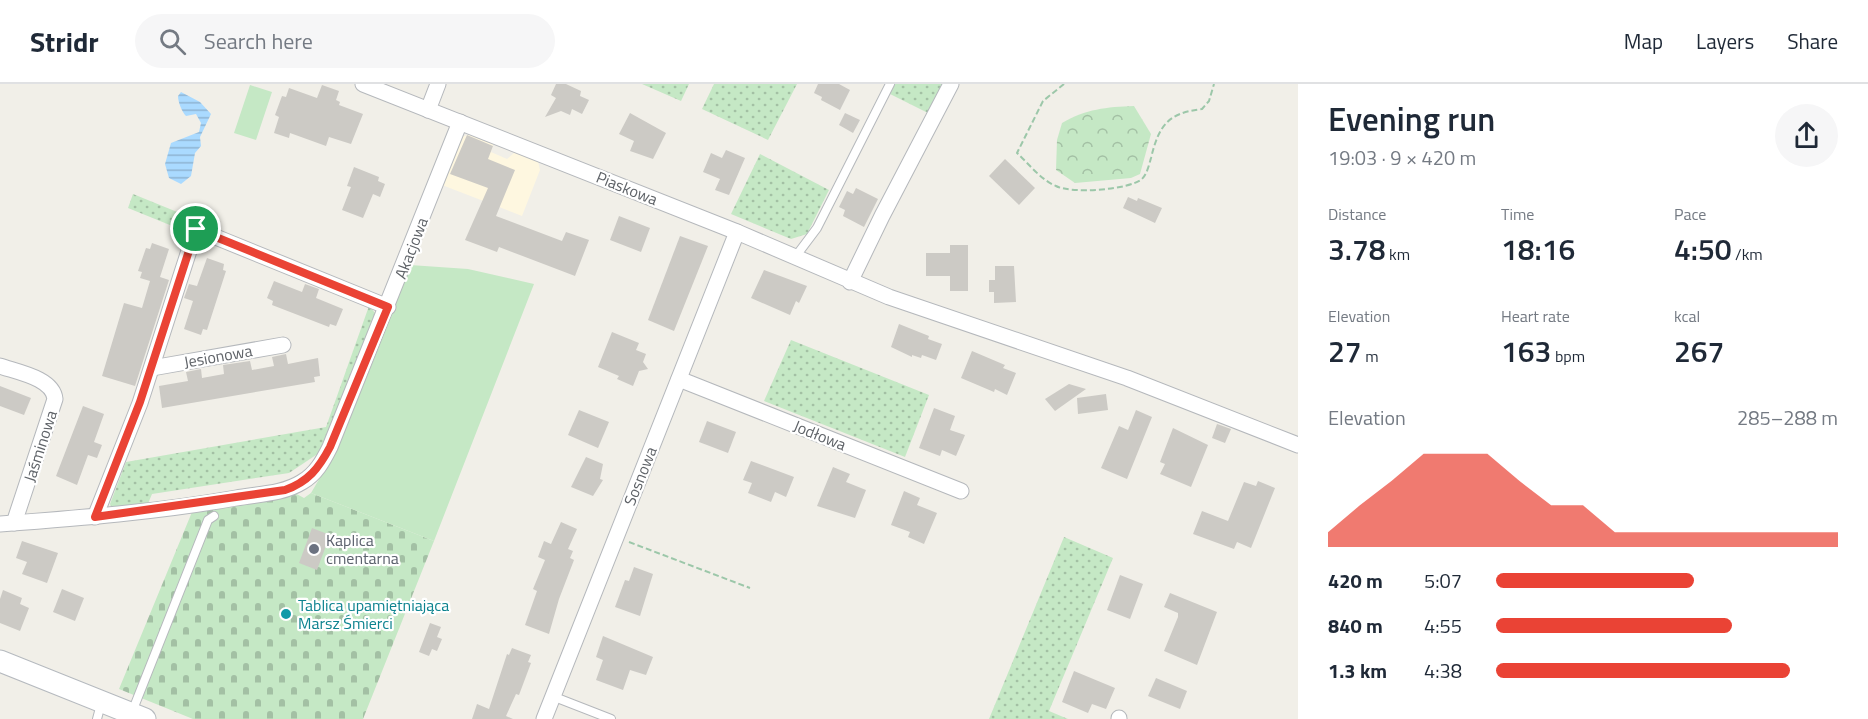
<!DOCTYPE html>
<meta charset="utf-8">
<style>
:root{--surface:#fff;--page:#f6f6f7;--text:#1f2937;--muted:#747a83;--line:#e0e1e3;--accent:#ea4335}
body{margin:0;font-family:"Titillium Web",sans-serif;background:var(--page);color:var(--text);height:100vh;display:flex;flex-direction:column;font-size:22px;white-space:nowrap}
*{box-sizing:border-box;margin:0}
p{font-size:20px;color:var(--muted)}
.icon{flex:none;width:33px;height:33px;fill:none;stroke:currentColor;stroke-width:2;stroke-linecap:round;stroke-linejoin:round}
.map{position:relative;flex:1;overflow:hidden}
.drawer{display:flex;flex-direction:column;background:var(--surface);width:570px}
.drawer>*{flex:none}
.pin{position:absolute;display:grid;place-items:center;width:51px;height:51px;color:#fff;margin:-26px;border:3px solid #fff;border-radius:50%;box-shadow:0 2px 6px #0007}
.round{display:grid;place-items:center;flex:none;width:63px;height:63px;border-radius:32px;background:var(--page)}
.headline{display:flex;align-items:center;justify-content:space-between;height:102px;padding:0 30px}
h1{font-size:33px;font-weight:600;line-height:45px}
.stats{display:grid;grid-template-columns:repeat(3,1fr);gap:9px;height:102px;padding:6px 30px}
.stats div{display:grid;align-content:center}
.stats b{font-size:30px;font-weight:600}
.stats small{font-size:16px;font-weight:400}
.stats p{font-size:16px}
.chart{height:168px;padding:12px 30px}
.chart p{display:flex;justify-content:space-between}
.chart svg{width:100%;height:108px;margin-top:6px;fill:var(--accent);opacity:.7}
ul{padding:0 30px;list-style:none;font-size:20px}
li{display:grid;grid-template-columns:96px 72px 1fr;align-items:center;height:45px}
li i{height:15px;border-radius:8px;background:var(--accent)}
header{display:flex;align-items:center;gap:36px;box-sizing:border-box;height:84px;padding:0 30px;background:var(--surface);border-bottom:2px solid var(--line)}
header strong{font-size:28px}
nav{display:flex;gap:33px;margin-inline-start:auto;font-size:21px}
.search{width:420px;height:54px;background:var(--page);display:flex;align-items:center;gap:15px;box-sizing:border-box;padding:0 21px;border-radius:33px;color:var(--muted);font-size:22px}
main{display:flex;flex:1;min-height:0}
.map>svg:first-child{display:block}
</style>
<header>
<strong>Stridr</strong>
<div class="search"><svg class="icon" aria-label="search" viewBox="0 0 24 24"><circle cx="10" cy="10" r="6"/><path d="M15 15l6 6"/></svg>Search here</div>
<nav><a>Map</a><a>Layers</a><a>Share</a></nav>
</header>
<main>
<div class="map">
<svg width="1298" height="635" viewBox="0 0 1298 635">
<defs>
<pattern id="grass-dots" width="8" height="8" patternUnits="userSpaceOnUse" patternTransform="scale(1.5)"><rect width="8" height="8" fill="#c5e8c5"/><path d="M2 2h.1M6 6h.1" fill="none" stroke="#a3c0a4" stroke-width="1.8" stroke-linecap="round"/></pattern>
<pattern id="forest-crowns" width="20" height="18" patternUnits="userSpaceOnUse" patternTransform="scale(1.5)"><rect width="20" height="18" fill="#c5e8c5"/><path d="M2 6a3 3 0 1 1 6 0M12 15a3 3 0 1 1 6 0" fill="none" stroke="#a3c0a4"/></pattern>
<pattern id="cemetery-stones" width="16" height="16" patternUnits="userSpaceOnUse" patternTransform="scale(1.5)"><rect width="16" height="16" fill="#c5e8c5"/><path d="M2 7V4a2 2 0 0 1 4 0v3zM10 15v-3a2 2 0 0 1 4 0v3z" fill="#a3c0a4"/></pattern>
<pattern id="water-rules" width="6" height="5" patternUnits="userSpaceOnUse" patternTransform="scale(1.5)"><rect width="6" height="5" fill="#aadaff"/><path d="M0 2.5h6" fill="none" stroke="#8eb4d2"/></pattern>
</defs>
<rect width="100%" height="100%" fill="#f1efe8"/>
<!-- commercial -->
<path fill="#fef7e0" d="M 471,50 L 494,58 L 491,68 L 507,75 L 515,68 L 538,77 L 540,86 L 522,132 L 442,101 L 461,53 Z"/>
<!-- grass -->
<g fill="url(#grass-dots)">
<path d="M 642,0 L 689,0 L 681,17 Z"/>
<path d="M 714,0 L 797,0 L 768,56 L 702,25 Z"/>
<path d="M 895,0 L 943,0 L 928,29 L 890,10 Z"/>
<path d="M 760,70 L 829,106 L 807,150 L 791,155 L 731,130 Z"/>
<path d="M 133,110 L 192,134 L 187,148 L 128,124 Z"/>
<path d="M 369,222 L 376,230 L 318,374 L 316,371 L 289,389 L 152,410 L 147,422 L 112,426 L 110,420 L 126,378 L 326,343 Z"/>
<path d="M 791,256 L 929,311 L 905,373 L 764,317 Z"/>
<path d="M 1064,453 L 1113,474 L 1049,627 L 1068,635 L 989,635 Z"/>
</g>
<!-- forest -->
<path fill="url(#forest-crowns)" d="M 1134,22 L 1151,50 L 1140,90 L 1131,94 L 1075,99 L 1056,86 L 1057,56 L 1062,39 C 1086,25 1106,23 1134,22 Z"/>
<!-- cemetery -->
<path fill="url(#cemetery-stones)" d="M 293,408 L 304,414 L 311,409 L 434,457 L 363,635 L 193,635 L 119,605 L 192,428 Z"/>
<!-- garden -->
<g fill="#c5e8c5">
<path d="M 250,1 L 272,8 L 256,56 L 234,49 Z"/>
<path d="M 410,181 L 468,185 L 534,200 L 434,457 L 311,409 L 332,373 Z"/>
</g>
<!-- water -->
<path fill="url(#water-rules)" d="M 181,8 L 200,18 L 211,30 L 200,53 L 201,62 L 195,69 L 191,92 L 181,100 L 169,94 L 165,80 L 171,59 L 199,48 L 201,39 L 196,30 L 186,32 C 182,28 178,18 178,12 Z"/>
<!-- building -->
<g fill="#cccac5">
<path d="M 556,0 L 566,0 L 581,7 L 580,12 L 589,16 L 582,30 L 572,25 L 570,31 L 561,27 L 545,33 L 556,14 L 551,11 Z"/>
<path d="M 818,0 L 839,0 L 850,6 L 840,26 L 821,16 L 822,13 L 814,9 Z"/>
<path d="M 322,1 L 339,7 L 336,16 L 340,18 L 339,21 L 363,30 L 351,60 L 329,53 L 326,62 L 290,49 L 289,54 L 274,49 L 279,33 L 275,31 L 282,12 L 286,13 L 289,4 L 317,14 Z"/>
<path d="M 630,29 L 666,49 L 653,75 L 630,67 L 634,57 L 619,50 Z"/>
<path d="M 845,29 L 860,36 L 853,49 L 839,41 Z"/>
<path d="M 467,51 L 493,62 L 488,75 L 515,86 L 496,132 L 562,157 L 566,148 L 589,156 L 575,192 L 499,163 L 497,168 L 465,156 L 488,104 L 450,90 Z"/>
<path d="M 726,66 L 745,74 L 729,111 L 715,106 L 720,95 L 703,88 L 711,69 L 722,74 Z"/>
<path d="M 1005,75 L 1035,104 L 1019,121 L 989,92 Z"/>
<path d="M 354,83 L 379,93 L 378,97 L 385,100 L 380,113 L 373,110 L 363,134 L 342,126 L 351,103 L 347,102 Z"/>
<path d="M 856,104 L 878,115 L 864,143 L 843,132 L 845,126 L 839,123 L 847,107 L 853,110 Z"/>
<path d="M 1128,113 L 1137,117 L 1138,114 L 1162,124 L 1155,139 L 1123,124 Z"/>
<path d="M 619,132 L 650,144 L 641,168 L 610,156 Z"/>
<path d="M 680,152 L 708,162 L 674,247 L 648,236 Z"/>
<path d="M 152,159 L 169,165 L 160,193 L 169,196 L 135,302 L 102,292 L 124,219 L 142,224 L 150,197 L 140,194 L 142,188 L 138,187 L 146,164 L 150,165 Z"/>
<path d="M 950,161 L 968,161 L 968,207 L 950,207 L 950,192 L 926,192 L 926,169 L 950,169 Z"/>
<path d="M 207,174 L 224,180 L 223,186 L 226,187 L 207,246 L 203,245 L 201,251 L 184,245 L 193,217 L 184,214 L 189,200 L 197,202 Z"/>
<path d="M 995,182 L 1014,182 L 1016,218 L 994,219 L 994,208 L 989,208 L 989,196 L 995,196 Z"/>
<path d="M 764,186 L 807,202 L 799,219 L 796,217 L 790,231 L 751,214 Z"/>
<path d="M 274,197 L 302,208 L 305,200 L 319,205 L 316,214 L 343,225 L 336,242 L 330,240 L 329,243 L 272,221 L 273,217 L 267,214 Z"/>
<path d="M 899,240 L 929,252 L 928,255 L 942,260 L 936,276 L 922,271 L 921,274 L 912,271 L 912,273 L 891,263 Z"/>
<path d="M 612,248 L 639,259 L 636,266 L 646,270 L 643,278 L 648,285 L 639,287 L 633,302 L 617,295 L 619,292 L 598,283 Z"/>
<path d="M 972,267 L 1005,281 L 1003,284 L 1016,289 L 1007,311 L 995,305 L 994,308 L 961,294 Z"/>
<path d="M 286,270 L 288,280 L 318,274 L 320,292 L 314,293 L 315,298 L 162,324 L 159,302 L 188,297 L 186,288 L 201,285 L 202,294 L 224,290 L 223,281 L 250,277 L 252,286 L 274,282 L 272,273 Z"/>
<path d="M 1069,300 L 1086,305 L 1055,327 L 1045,315 Z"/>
<path d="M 0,302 L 31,314 L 24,331 L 0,322 Z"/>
<path d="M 1106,310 L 1108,326 L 1078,330 L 1077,314 Z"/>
<path d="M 83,322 L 104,330 L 94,358 L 102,361 L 97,374 L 88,371 L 77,401 L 56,392 Z"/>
<path d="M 934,324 L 955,332 L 950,346 L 965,351 L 956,372 L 942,366 L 940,372 L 919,364 Z"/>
<path d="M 579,326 L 609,338 L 598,364 L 568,351 Z"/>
<path d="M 1136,326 L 1152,333 L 1127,395 L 1101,384 L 1119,342 L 1128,346 Z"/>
<path d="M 707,337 L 736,348 L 728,369 L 699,358 Z"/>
<path d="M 1217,340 L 1231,345 L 1225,359 L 1212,354 Z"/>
<path d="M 1173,344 L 1208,361 L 1191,403 L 1160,390 L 1165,380 L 1160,378 Z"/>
<path d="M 586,373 L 603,380 L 600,395 L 603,396 L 593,412 L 571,403 Z"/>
<path d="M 751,377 L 794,393 L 786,413 L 775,408 L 771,418 L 748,409 L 752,399 L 743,396 Z"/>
<path d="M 833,383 L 850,390 L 846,398 L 866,406 L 855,434 L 817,422 Z"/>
<path d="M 1258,397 L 1275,404 L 1251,464 L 1237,458 L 1234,465 L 1193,450 L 1202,427 L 1228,437 L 1244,398 L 1256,402 Z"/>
<path d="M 904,407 L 920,414 L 917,421 L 937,429 L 924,460 L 908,453 L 910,448 L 891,441 Z"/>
<path d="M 561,438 L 577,445 L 568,465 L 573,467 L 570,474 L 574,476 L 559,515 L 549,550 L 525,541 L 537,507 L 533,505 L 545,476 L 538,473 L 544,457 L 551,460 Z"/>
<path d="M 312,444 L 330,451 L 317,486 L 299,479 Z"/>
<path d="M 22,457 L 58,469 L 47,499 L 22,490 L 27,478 L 16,474 Z"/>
<path d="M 634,483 L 653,490 L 640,532 L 615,523 L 625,496 L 629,497 Z"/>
<path d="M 1120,491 L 1143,500 L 1130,535 L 1107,526 Z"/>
<path d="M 62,505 L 84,514 L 75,537 L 53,528 Z"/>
<path d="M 3,506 L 22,514 L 20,520 L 29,524 L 20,547 L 0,539 L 0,515 Z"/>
<path d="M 1170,509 L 1217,528 L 1197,581 L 1164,567 L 1178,533 L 1178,529 L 1164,523 Z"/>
<path d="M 430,539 L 441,543 L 437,553 L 442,555 L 437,567 L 432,565 L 429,572 L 419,568 Z"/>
<path d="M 603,552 L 653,573 L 646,591 L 630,586 L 623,606 L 596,596 L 603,576 L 596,573 Z"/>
<path d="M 512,564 L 531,571 L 528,578 L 531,579 L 519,611 L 516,610 L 506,632 L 513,635 L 472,635 L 477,620 L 489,625 L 507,570 L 509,571 Z"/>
<path d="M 1074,587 L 1115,604 L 1106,625 L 1092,620 L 1088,629 L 1062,618 Z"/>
<path d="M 1156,594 L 1187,607 L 1180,625 L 1148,612 Z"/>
</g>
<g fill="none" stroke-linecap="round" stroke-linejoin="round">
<defs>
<g id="lane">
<path d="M 796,172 L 817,144 L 890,0"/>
<path d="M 552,612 L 611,635"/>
<path d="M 132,628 L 208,436 L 214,432"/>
<path d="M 97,635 L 101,620"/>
</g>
<g id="street">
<path d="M 363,0 L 737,148 L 889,213 L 1127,294 L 1298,361"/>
<path d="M 428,26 L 438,0"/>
<path d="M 850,198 L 882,132 L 951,0"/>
<path d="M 0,282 C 17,288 53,294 55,315 L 14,439"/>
<path d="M 152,284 L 283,261"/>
<path d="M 679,295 L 961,407"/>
<path d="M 95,433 L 140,319 L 196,145 L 388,223"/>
<path d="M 0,440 C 79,434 158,428 236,414 C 258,410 283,410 302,398 C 316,390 323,377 330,363 L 460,38"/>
<path d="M 544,635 L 737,148"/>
<path d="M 1119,635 L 1119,634"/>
</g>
<path id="secondary" d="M 0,577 L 145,635"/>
</defs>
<!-- lane casing -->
<use href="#lane" stroke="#b5b8bc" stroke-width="10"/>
<!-- street casing -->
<use href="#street" stroke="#b5b8bc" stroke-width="17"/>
<!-- secondary casing -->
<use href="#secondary" stroke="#b6babf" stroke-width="23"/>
<!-- path -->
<g stroke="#9cc7a9" stroke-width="2" stroke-dasharray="6 3" stroke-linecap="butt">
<path d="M 1064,0 L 1043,17 L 1017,69 C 1029,80 1041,96 1056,102 C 1071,110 1129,106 1142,95 C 1147,90 1149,81 1151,74 C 1159,41 1168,29 1202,25 L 1209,17 L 1214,0"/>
<path d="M 629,458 L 750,504"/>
</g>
<!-- lane -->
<use href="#lane" stroke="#fff" stroke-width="8"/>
<!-- street -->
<use href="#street" stroke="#fff" stroke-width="15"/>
<!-- secondary -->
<use href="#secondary" stroke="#fff" stroke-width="21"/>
</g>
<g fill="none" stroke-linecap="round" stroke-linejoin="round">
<defs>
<path id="route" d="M 196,145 L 388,223 L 330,363 C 319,384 308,398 285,406 L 95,433 L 140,318 Z"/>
</defs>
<!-- route casing -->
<use href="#route" stroke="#fff" stroke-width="12"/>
<!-- route -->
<use href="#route" stroke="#ea4335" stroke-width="8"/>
</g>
<!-- markers -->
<circle fill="#6b7280" stroke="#fff" stroke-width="2" cx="314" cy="465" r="6"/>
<circle fill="#0f9aa8" stroke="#fff" stroke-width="2" cx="286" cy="530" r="6"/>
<g text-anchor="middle" stroke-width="4.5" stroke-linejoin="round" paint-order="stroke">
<!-- street labels -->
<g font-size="16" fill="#5f6368" stroke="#fff">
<text transform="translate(627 104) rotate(22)" y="6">Piaskowa</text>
<text transform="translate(411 164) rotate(-69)" y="6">Akacjowa</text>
<text transform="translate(218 272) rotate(-10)" y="6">Jesionowa</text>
<text transform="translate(820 351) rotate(22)" y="6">Jodłowa</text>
<text transform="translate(40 362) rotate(-72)" y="6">Jaśminowa</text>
<text transform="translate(640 392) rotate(-68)" y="6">Sosnowa</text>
</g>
<!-- worship labels -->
<g font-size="16" fill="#5b616d" stroke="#fff" text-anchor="start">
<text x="326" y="462">Kaplica<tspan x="326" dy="18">cmentarna</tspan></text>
</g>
<!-- culture labels -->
<g font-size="16" fill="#0d838f" stroke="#fff" text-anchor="start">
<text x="298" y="527">Tablica upamiętniająca<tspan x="298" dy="18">Marsz Śmierci</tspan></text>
</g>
</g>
</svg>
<div class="pin" style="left:196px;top:145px;background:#1e9e55"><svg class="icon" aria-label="arrive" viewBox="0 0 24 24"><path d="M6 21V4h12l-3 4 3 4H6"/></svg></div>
</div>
<section class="drawer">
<div class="headline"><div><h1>Evening run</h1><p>19:03 · 9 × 420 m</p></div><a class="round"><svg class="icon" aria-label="share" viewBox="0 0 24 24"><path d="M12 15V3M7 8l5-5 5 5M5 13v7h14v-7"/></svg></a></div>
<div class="stats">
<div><p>Distance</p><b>3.78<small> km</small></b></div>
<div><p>Time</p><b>18:16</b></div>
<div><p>Pace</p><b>4:50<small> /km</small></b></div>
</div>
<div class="stats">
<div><p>Elevation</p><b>27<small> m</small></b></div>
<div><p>Heart rate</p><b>163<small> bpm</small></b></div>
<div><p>kcal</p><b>267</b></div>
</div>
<div class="chart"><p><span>Elevation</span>285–288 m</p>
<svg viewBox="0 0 160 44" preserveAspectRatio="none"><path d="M0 44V38L10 27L20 17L30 6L40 6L50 6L60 17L70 27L80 27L90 38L100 38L110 38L120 38L130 38L140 38L150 38L160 38V44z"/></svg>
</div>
<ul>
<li><b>420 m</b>5:07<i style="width:58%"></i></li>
<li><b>840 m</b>4:55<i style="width:69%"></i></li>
<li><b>1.3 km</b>4:38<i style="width:86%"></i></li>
</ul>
</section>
</main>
